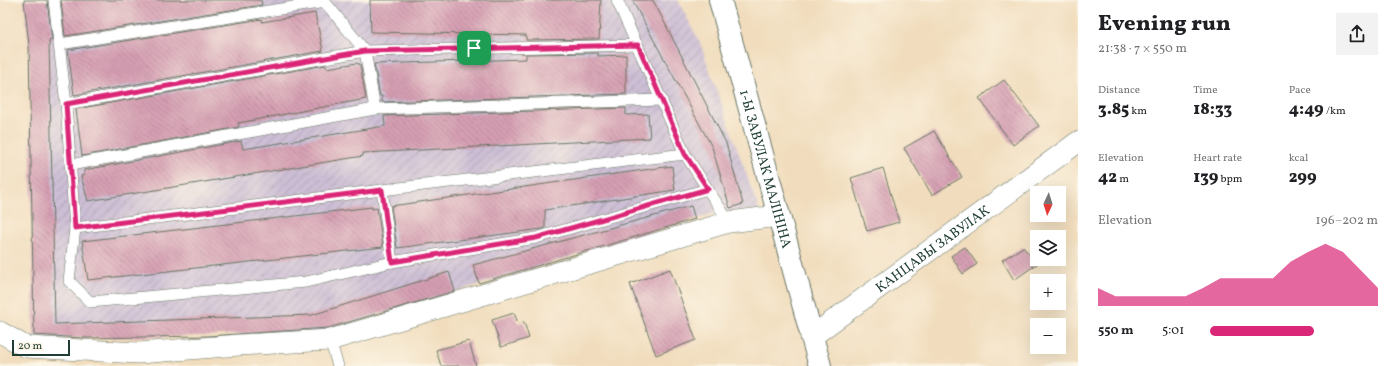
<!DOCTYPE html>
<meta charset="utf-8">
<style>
:root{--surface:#fff;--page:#f2f2f2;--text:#202124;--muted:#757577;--accent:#db2777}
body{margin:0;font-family:Vollkorn,serif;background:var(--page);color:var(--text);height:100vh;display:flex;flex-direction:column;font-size:15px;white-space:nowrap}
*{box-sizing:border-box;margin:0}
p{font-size:13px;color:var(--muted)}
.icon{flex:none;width:22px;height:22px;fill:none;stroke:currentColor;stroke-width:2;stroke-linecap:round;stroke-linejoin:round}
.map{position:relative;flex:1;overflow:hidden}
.panel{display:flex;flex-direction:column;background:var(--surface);width:320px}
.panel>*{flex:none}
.needle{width:26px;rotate:184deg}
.buttons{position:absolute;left:1030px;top:186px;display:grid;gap:8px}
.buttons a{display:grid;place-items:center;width:36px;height:36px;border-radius:0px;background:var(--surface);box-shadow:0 4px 16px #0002;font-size:20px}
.scale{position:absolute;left:12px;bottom:10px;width:58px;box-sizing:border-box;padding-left:4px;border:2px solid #1f3d34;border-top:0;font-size:11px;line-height:14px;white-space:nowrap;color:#1f3d34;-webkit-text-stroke:3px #fcf5e5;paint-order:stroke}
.pin{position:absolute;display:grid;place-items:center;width:34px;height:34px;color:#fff;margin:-17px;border-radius:8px;box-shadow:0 2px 6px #0006}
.round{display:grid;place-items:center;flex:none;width:42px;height:42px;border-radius:0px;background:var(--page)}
.summary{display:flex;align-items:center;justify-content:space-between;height:68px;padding:0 20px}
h1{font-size:22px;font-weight:800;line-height:30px}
.metrics{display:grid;grid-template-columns:repeat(3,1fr);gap:6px;height:68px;padding:4px 20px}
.metrics div{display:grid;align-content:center}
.metrics b{font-size:17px;font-weight:800}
.metrics small{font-size:11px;font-weight:400}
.metrics p{font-size:11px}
.chart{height:112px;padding:8px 20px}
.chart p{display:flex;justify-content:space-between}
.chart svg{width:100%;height:72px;margin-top:4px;fill:var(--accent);opacity:.7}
ul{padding:0 20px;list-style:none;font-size:13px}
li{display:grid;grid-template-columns:64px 48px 1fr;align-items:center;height:30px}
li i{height:10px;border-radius:5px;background:var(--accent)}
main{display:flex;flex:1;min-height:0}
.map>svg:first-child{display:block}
</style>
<main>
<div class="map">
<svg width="1078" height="366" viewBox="0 0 1078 366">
<defs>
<pattern id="industrial-furrows" width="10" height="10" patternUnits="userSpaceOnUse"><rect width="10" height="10" fill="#ccbed4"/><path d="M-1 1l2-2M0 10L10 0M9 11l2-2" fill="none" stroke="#a59cad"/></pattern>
<pattern id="building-back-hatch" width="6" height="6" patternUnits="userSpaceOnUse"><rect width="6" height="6" fill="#d69fb3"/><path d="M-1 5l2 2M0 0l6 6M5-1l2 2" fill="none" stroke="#ad8392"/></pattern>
</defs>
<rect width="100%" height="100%" fill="#fcf5e5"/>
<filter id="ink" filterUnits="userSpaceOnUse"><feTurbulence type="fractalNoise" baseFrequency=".025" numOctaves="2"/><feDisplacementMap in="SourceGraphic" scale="8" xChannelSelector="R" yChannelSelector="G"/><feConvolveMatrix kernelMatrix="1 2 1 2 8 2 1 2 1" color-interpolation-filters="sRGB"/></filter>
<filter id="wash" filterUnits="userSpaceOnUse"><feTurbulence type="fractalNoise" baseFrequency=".012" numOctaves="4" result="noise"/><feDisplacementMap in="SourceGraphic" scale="16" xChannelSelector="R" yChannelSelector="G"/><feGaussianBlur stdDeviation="0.9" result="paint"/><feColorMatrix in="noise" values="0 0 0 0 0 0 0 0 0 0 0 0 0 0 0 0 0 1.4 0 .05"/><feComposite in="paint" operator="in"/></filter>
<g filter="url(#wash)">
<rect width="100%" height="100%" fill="#f1ddbd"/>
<!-- industrial -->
<path fill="url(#industrial-furrows)" d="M 24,0 L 678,0 L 700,43 L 759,210 L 715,213 L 318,333 L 34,339 L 29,45 Z"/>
<g id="blocks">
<!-- building -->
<g fill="url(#building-back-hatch)">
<path d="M 24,0 L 47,0 L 52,40 L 49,41 L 55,324 L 312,315 L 449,272 L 455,291 L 328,328 L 207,336 L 84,338 L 34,335 L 29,45 Z"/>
<path d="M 61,0 L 261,0 L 262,5 L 65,36 Z"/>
<path d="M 370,0 L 601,0 L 599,39 L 526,40 L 526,35 L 371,32 Z"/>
<path d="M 632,0 L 653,0 L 726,143 L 743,204 L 730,208 L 712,147 Z"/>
<path d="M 315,13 L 323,51 L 74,95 L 68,50 L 262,19 L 262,22 Z"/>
<path d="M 598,53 L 598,56 L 626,55 L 626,94 L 382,102 L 382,96 L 380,96 L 374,64 L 526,59 L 526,54 Z"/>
<path d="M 357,63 L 358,64 L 360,64 L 366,99 L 238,123 L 239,127 L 82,156 L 76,109 L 326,65 L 327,68 Z"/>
<path d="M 1004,80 L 1039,126 L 1013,145 L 979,98 Z"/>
<path d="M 626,108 L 626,115 L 648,114 L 650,138 L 363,153 L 363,156 L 88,201 L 81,176 L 84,175 L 84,170 L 241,141 L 243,149 L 385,126 L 384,116 Z"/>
<path d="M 934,131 L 962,177 L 932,195 L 904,148 Z"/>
<path d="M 672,166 L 675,190 L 545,210 L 545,228 L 542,229 L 397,248 L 391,206 Z"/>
<path d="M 883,168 L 899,222 L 867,231 L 851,178 Z"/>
<path d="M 691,206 L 695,219 L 479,283 L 473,265 Z"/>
<path d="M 372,207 L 372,209 L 377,208 L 383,247 L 88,280 L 82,241 Z"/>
<path d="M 965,247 L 977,264 L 963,274 L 951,256 Z"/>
<path d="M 1023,247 L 1037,264 L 1014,280 L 1002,260 Z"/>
<path d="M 670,269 L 696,340 L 656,355 L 630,284 Z"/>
<path d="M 514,313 L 518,323 L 524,322 L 529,338 L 501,347 L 492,320 Z"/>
<path d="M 469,341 L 476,366 L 441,366 L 436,350 Z"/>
</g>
</g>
</g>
<g filter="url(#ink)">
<use href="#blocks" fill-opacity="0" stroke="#687564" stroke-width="1"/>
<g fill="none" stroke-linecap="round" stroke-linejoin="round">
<defs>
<g id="lane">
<path d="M 54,0 L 66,104 L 75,228 L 69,281 L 90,302 L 306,282 L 392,262 L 536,238 L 708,189"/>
<path d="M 617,0 L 685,154 L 729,222"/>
<path d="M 60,44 L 325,2 L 365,51 L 375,109"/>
<path d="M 66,104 L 365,51 L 638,45"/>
<path d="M 70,165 L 375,109 L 662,100"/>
<path d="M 382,190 L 392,262"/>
<path d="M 75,228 L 382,190 L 685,154"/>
<path d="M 330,340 L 338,366"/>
</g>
<g id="street">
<path d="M 0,332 L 26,347 L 139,353 L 239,345 L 330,340 L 729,222 L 779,216"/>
<path id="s1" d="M 811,337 L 1078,142"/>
</g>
<g id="secondary">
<path id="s2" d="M 720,0 L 820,366"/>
</g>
</defs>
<!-- lane casing -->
<use href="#lane" stroke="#687564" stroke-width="12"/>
<!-- street casing -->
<use href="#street" stroke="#687564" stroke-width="22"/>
<!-- secondary casing -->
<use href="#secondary" stroke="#687564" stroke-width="24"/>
<!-- lane -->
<use href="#lane" stroke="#fff" stroke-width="11"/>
<!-- street -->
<use href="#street" stroke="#fff" stroke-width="21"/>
<!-- secondary -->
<use href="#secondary" stroke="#fff" stroke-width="22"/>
</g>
</g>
<g fill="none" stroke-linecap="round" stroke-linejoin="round" filter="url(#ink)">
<defs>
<path id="route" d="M 638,45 L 685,154 L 708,189 L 536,238 L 392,262 L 382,190 L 75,228 L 66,104 L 365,51 Z"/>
</defs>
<!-- route casing -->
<use href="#route" stroke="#fff" stroke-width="8"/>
<!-- route -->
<use href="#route" stroke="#db2777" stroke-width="5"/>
</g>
<g text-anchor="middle" stroke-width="3.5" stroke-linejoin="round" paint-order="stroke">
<!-- street labels -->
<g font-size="14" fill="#1f3d34" stroke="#fcf5e5">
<text dy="5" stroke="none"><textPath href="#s2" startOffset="175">1-Ы ЗАВУЛАК МАЛІНІНА</textPath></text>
<text dy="5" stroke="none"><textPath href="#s1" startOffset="150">КАНЦАВЫ ЗАВУЛАК</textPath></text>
</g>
</g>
</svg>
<div class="buttons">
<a><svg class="needle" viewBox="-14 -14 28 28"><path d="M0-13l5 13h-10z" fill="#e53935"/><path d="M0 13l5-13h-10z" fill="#757577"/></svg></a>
<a><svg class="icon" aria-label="layers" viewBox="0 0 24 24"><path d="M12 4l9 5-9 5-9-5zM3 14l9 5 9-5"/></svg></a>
<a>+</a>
<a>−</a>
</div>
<div class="scale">20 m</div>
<div class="pin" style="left:474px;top:48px;background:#1e9e55"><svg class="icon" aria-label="arrive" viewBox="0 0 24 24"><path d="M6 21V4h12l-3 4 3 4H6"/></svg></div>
</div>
<section class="panel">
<div class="summary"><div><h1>Evening run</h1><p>21:38 · 7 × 550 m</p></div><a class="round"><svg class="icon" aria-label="share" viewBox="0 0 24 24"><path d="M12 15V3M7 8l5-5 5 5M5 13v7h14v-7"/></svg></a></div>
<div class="metrics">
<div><p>Distance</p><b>3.85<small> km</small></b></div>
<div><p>Time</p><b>18:33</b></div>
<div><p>Pace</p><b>4:49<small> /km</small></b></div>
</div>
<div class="metrics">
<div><p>Elevation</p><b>42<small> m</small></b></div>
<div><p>Heart rate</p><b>139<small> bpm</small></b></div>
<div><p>kcal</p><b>299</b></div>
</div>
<div class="chart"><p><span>Elevation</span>196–202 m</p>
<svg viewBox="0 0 160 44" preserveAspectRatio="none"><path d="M0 44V33L10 38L20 38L30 38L40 38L50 38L60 33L70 27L80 27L90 27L100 27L110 17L120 11L130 6L140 11L150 22L160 33V44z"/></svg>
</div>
<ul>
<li><b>550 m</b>5:01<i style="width:62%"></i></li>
</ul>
</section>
</main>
